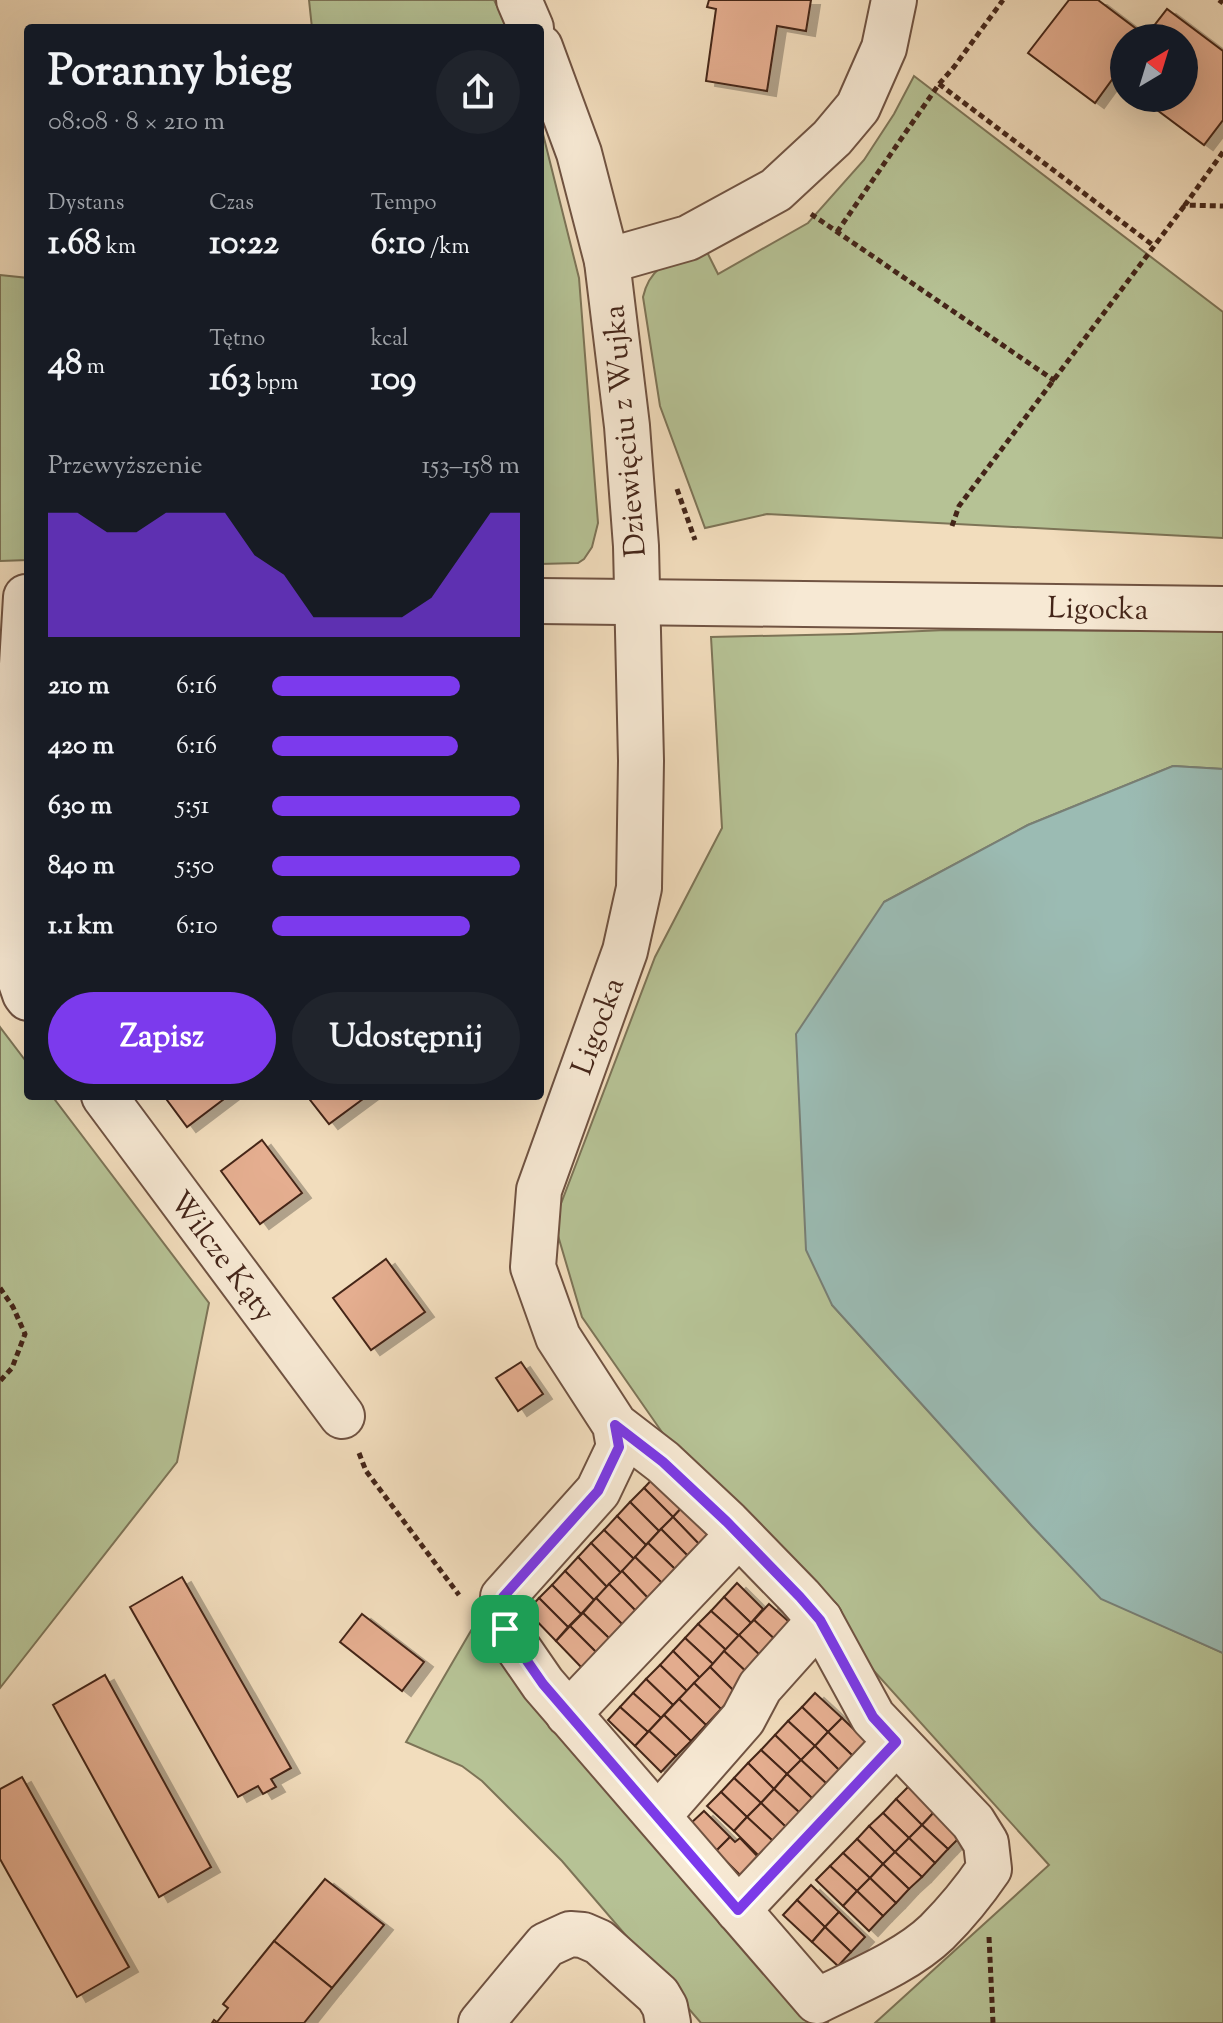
<!DOCTYPE html>
<html lang="pl">
<meta charset="utf-8">
<style>
:root{--surface:#171b24;--page:#20242c;--text:#f1f3f6;--muted:#9ea1a6;--accent:#7c3aed}
body{margin:0;font-family:"Sorts Mill Goudy",serif;background:var(--page);color:var(--text);height:100vh;display:flex;flex-direction:column;font-size:30px;white-space:nowrap}
*{box-sizing:border-box;margin:0}
p{font-size:26px;color:var(--muted)}
.icon{flex:none;width:44px;height:44px;fill:none;stroke:currentColor;stroke-width:2;stroke-linecap:round;stroke-linejoin:round}
.map{position:relative;flex:1;overflow:hidden}
.details{position:absolute;left:24px;top:24px;width:520px;height:1076px;display:flex;flex-direction:column;background:var(--surface);border-radius:8px;box-shadow:0 8px 32px #0002}
.details>*{flex:none}
.needle{width:52px;rotate:38deg}
.buttons{position:absolute;left:1110px;top:24px;display:grid;gap:16px}
.buttons a{display:grid;place-items:center;width:88px;height:88px;border-radius:50%;background:var(--surface);box-shadow:0 8px 32px #0002;font-size:40px}
.pin{position:absolute;display:grid;place-items:center;width:68px;height:68px;color:#fff;margin:-34px;border-radius:16px;box-shadow:0 4px 12px #0006}
.round{display:grid;place-items:center;flex:none;width:84px;height:84px;border-radius:42px;background:var(--page)}
.headline{display:flex;align-items:center;justify-content:space-between;height:136px;padding:0 24px}
h1{font-size:44px;font-weight:700;line-height:60px}
.metrics{display:grid;grid-template-columns:repeat(3,1fr);gap:12px;height:136px;padding:8px 24px}
.metrics div{display:grid;align-content:center}
.metrics b{font-size:34px;font-weight:700}
.metrics small{font-size:22px;font-weight:400}
.metrics p{font-size:22px}
.chart{height:224px;padding:16px 24px}
.chart p{display:flex;justify-content:space-between}
.chart svg{width:100%;height:144px;margin-top:8px;fill:var(--accent);opacity:.7}
.primary-button{display:flex;gap:16px;margin-top:auto;padding:16px 24px}
.primary-button a{flex:1;height:92px;border-radius:48px;background:var(--accent);color:#fff;font-size:32px;font-weight:700;line-height:92px;text-align:center}
.primary-button a+a{background:var(--page);color:var(--text)}
ul{padding:0 24px;list-style:none;font-size:26px}
li{display:grid;grid-template-columns:128px 96px 1fr;align-items:center;height:60px}
li i{height:20px;border-radius:10px;background:var(--accent)}
.map>svg:first-child{display:block}
</style>
<div class="map">
<svg width="1223" height="2023" viewBox="0 0 1223 2023">
<defs>
<filter id="shadow"><feDropShadow dx="9" dy="5" stdDeviation="0" flood-color="#0004"/></filter>
</defs>
<rect width="100%" height="100%" fill="#f2ddbd"/>
<filter id="stains"><feTurbulence type="fractalNoise" baseFrequency=".0025" numOctaves="4"/><feColorMatrix values="0 0 0 0 .2 0 0 0 0 .09 0 0 0 0 .02 0 0 0 .5 -.17"/></filter>
<radialGradient id="worn" r=".72"><stop offset=".6" stop-color="#630" stop-opacity="0"/><stop offset="1" stop-color="#630" stop-opacity=".3"/></radialGradient>
<!-- green -->
<g fill="#b6c295" stroke="#7d7457" stroke-width="2">
<path d="M 309,0 L 494,0 L 508,28 L 312,28 Z"/>
<path d="M 914,76 L 1223,312 L 1223,538 L 767,514 L 705,528 L 660,406 L 643,297 C 651,262 675,261 705,248 L 718,274 L 808,223 L 864,160 L 894,114 Z"/>
<path d="M 540,122 L 579,278 L 598,523 L 592,547 L 584,559 L 578,563 L 540,564 Z"/>
<path d="M 0,275 L 28,278 L 28,560 L 0,561 Z"/>
<path d="M 946,630 L 1223,631 L 1223,769 L 1173,766 L 1028,825 L 884,902 L 832,1305 L 1032,1526 L 1101,1598 L 1223,1653 L 1223,2023 L 875,2023 L 1049,1865 L 673,1448 L 582,1317 L 554,1222 L 655,957 L 722,828 L 711,637 L 850,634 Z"/>
<path d="M 0,1027 L 28,1064 L 28,1096 L 52,1096 L 209,1303 L 177,1462 L 0,1688 Z"/>
<path d="M 472,1629 L 828,2023 L 701,2023 L 562,1861 L 482,1781 L 462,1766 L 406,1742 Z"/>
</g>
<!-- water -->
<path fill="#9bbbb3" stroke="#787f75" stroke-width="2" d="M 1173,766 L 1223,769 L 1223,1653 L 1101,1599 L 1032,1526 L 832,1305 L 806,1250 L 796,1034 L 884,902 L 1028,825 Z"/>
<!-- building -->
<g fill="#e5ae90" stroke="#442519" stroke-width="2" filter="url(#shadow)">
<path d="M 709,0 L 811,0 L 806,31 L 777,26 L 767,91 L 706,81 L 716,9 L 707,7 Z"/>
<path d="M 1069,0 L 1098,0 L 1146,36 L 1167,9 L 1223,51 L 1223,120 L 1204,145 L 1141,98 L 1184,98 L 1184,38 L 1124,38 L 1124,85 L 1114,77 L 1095,103 L 1028,53 Z"/>
<path d="M 164,1096 L 228,1096 L 187,1127 Z"/>
<path d="M 307,1096 L 367,1096 L 329,1124 Z"/>
<path d="M 262,1140 L 302,1193 L 260,1224 L 221,1171 Z"/>
<path d="M 386,1259 L 425,1312 L 371,1350 L 333,1298 Z"/>
<path d="M 521,1362 L 543,1394 L 518,1411 L 496,1378 Z"/>
<path d="M 657,1474 L 686,1503 L 673,1517 L 644,1488 Z"/>
<path d="M 644,1488 L 673,1517 L 659,1531 L 630,1502 Z"/>
<path d="M 630,1502 L 659,1531 L 646,1545 L 617,1516 Z"/>
<path d="M 686,1503 L 713,1529 L 699,1544 L 673,1517 Z"/>
<path d="M 617,1516 L 646,1545 L 634,1559 L 604,1530 Z"/>
<path d="M 673,1517 L 699,1544 L 688,1556 L 661,1529 Z"/>
<path d="M 661,1529 L 688,1556 L 675,1569 L 648,1543 Z"/>
<path d="M 604,1530 L 634,1559 L 621,1573 L 591,1543 Z"/>
<path d="M 591,1543 L 621,1573 L 607,1587 L 578,1557 Z"/>
<path d="M 648,1543 L 675,1569 L 662,1583 L 635,1557 Z"/>
<path d="M 578,1557 L 607,1587 L 594,1600 L 565,1571 Z"/>
<path d="M 635,1557 L 662,1583 L 648,1598 L 622,1571 Z"/>
<path d="M 565,1571 L 594,1600 L 581,1614 L 552,1585 Z"/>
<path d="M 622,1571 L 648,1598 L 636,1611 L 609,1584 Z"/>
<path d="M 182,1577 L 291,1768 L 271,1779 L 276,1787 L 263,1794 L 258,1786 L 238,1797 L 130,1607 Z"/>
<path d="M 737,1583 L 763,1609 L 751,1623 L 724,1597 Z"/>
<path d="M 609,1584 L 636,1611 L 623,1625 L 596,1598 Z"/>
<path d="M 552,1585 L 581,1614 L 568,1627 L 539,1598 Z"/>
<path d="M 724,1597 L 751,1623 L 739,1636 L 711,1611 Z"/>
<path d="M 539,1598 L 568,1627 L 556,1641 L 527,1611 Z"/>
<path d="M 596,1598 L 623,1625 L 610,1639 L 583,1613 Z"/>
<path d="M 769,1604 L 797,1629 L 781,1645 L 754,1620 Z"/>
<path d="M 711,1611 L 739,1636 L 726,1650 L 698,1624 Z"/>
<path d="M 583,1613 L 610,1639 L 597,1653 L 570,1626 Z"/>
<path d="M 362,1614 L 424,1662 L 402,1691 L 340,1642 Z"/>
<path d="M 754,1620 L 781,1645 L 766,1661 L 739,1635 Z"/>
<path d="M 698,1624 L 726,1650 L 713,1664 L 685,1638 Z"/>
<path d="M 570,1626 L 597,1653 L 582,1668 L 556,1641 Z"/>
<path d="M 739,1635 L 766,1661 L 752,1677 L 724,1651 Z"/>
<path d="M 685,1638 L 713,1664 L 700,1678 L 673,1651 Z"/>
<path d="M 673,1651 L 700,1678 L 687,1691 L 660,1665 Z"/>
<path d="M 724,1651 L 752,1677 L 736,1693 L 710,1667 Z"/>
<path d="M 660,1665 L 687,1691 L 673,1705 L 646,1679 Z"/>
<path d="M 710,1667 L 736,1693 L 721,1709 L 694,1683 Z"/>
<path d="M 105,1675 L 211,1867 L 159,1897 L 53,1705 Z"/>
<path d="M 646,1679 L 673,1705 L 661,1718 L 633,1693 Z"/>
<path d="M 694,1683 L 721,1709 L 706,1725 L 679,1699 Z"/>
<path d="M 633,1693 L 661,1718 L 648,1732 L 620,1707 Z"/>
<path d="M 815,1693 L 842,1718 L 828,1732 L 802,1707 Z"/>
<path d="M 679,1699 L 706,1725 L 691,1741 L 664,1715 Z"/>
<path d="M 620,1707 L 648,1732 L 635,1746 L 608,1720 Z"/>
<path d="M 802,1707 L 828,1732 L 815,1746 L 788,1721 Z"/>
<path d="M 664,1715 L 691,1741 L 676,1756 L 649,1731 Z"/>
<path d="M 842,1718 L 868,1743 L 854,1757 L 828,1732 Z"/>
<path d="M 788,1721 L 815,1746 L 801,1760 L 775,1735 Z"/>
<path d="M 649,1731 L 676,1756 L 661,1772 L 635,1746 Z"/>
<path d="M 828,1732 L 854,1757 L 841,1772 L 815,1746 Z"/>
<path d="M 775,1735 L 801,1760 L 787,1774 L 761,1750 Z"/>
<path d="M 815,1746 L 841,1772 L 828,1785 L 801,1760 Z"/>
<path d="M 761,1750 L 787,1774 L 774,1789 L 748,1763 Z"/>
<path d="M 801,1760 L 828,1785 L 814,1800 L 787,1774 Z"/>
<path d="M 748,1763 L 774,1789 L 761,1803 L 734,1778 Z"/>
<path d="M 787,1774 L 814,1800 L 801,1814 L 774,1789 Z"/>
<path d="M 22,1777 L 129,1967 L 77,1997 L 0,1859 L 0,1789 Z"/>
<path d="M 734,1778 L 761,1803 L 747,1817 L 721,1792 Z"/>
<path d="M 910,1785 L 936,1810 L 922,1825 L 896,1799 Z"/>
<path d="M 774,1789 L 801,1814 L 787,1828 L 761,1803 Z"/>
<path d="M 721,1792 L 747,1817 L 734,1831 L 707,1806 Z"/>
<path d="M 896,1799 L 922,1825 L 909,1838 L 883,1813 Z"/>
<path d="M 761,1803 L 787,1828 L 774,1842 L 747,1817 Z"/>
<path d="M 936,1810 L 962,1835 L 948,1849 L 922,1825 Z"/>
<path d="M 704,1811 L 730,1837 L 716,1851 L 690,1824 Z"/>
<path d="M 883,1813 L 909,1838 L 895,1852 L 869,1826 Z"/>
<path d="M 747,1817 L 774,1842 L 760,1857 L 734,1831 Z"/>
<path d="M 922,1825 L 948,1849 L 935,1863 L 909,1838 Z"/>
<path d="M 869,1826 L 895,1852 L 883,1864 L 857,1839 Z"/>
<path d="M 730,1837 L 735,1842 L 740,1838 L 760,1859 L 742,1877 L 716,1851 Z"/>
<path d="M 909,1838 L 935,1863 L 922,1877 L 895,1852 Z"/>
<path d="M 857,1839 L 883,1864 L 870,1878 L 843,1853 Z"/>
<path d="M 895,1852 L 922,1877 L 909,1889 L 883,1864 Z"/>
<path d="M 843,1853 L 870,1878 L 857,1891 L 830,1866 Z"/>
<path d="M 883,1864 L 909,1889 L 896,1903 L 870,1878 Z"/>
<path d="M 830,1866 L 857,1891 L 843,1906 L 816,1880 Z"/>
<path d="M 870,1878 L 896,1903 L 883,1916 L 857,1891 Z"/>
<path d="M 325,1879 L 384,1925 L 332,1988 L 274,1941 Z"/>
<path d="M 811,1885 L 839,1912 L 825,1927 L 797,1900 Z"/>
<path d="M 857,1891 L 883,1916 L 869,1931 L 843,1906 Z"/>
<path d="M 797,1900 L 825,1927 L 812,1942 L 783,1915 Z"/>
<path d="M 839,1912 L 865,1937 L 851,1952 L 825,1927 Z"/>
<path d="M 825,1927 L 851,1952 L 838,1966 L 812,1942 Z"/>
<path d="M 274,1941 L 332,1988 L 304,2023 L 212,2023 L 214,2020 L 217,2022 L 228,2008 L 223,2004 Z"/>
</g>
<g fill="none" stroke-linecap="round" stroke-linejoin="round">
<defs>
<g id="minor">
<path d="M 519,0 L 531,28"/>
<path d="M 540,47 L 579,153 L 607,261 L 627,426 L 636,546 L 641,761 L 639,888 L 625,951 L 539,1190 L 533,1267 L 558,1337 L 615,1425 L 663,1462 L 727,1522 L 800,1597 L 820,1620 L 873,1717 L 973,1822 L 986,1843 L 989,1869 C 974,1891 956,1913 937,1932 C 906,1962 855,1982 817,2001 L 543,1684 L 505,1629 L 503,1597 L 598,1491 L 619,1447 L 615,1425"/>
<path d="M 607,261 L 688,238 L 776,190 L 832,138 L 858,107 L 884,48 L 894,0"/>
<path d="M 26,597 L 8,901 L 9,948 L 25,994 L 28,998"/>
<path d="M 540,601 L 1223,609"/>
<path d="M 104,1096 L 342,1416"/>
<path d="M 568,1714 L 738,1535"/>
<path d="M 658,1816 L 743,1719 L 760,1687 L 820,1620"/>
<path d="M 738,1910 L 896,1742"/>
<path d="M 481,2023 L 546,1945 L 570,1934 L 583,1935 L 599,1942 L 658,1995 L 665,2007 L 668,2023"/>
</g>
</defs>
<!-- minor casing -->
<use href="#minor" stroke="#705342" stroke-width="48"/>
<!-- path -->
<g stroke="#442519" stroke-width="5" stroke-dasharray="6 4" stroke-linecap="butt">
<path d="M 1219,0 L 1223,3"/>
<path d="M 939,84 L 1154,246"/>
<path d="M 1223,152 L 1185,205 L 1223,206"/>
<path d="M 811,214 L 1055,381"/>
<path d="M 837,232 L 939,84 L 954,67 L 1003,0"/>
<path d="M 677,489 L 695,540"/>
<path d="M 952,526 L 959,506 L 1185,205"/>
<path d="M 0,1288 L 13,1307 L 25,1334 L 12,1368 L 0,1381"/>
<path d="M 359,1453 L 366,1471 L 459,1595"/>
<path d="M 989,1937 L 993,2023"/>
</g>
<!-- minor -->
<use href="#minor" stroke="#f7e9d4" stroke-width="44"/>
</g>
<g fill="none" stroke-linecap="round" stroke-linejoin="round">
<defs>
<path id="route" d="M 615,1425 L 663,1462 L 727,1522 L 800,1597 L 820,1620 L 873,1717 L 896,1742 L 738,1910 L 543,1684 L 505,1629 L 503,1597 L 598,1491 L 619,1447 Z"/>
</defs>
<!-- route casing -->
<use href="#route" stroke="#fff" stroke-width="16"/>
<!-- route -->
<use href="#route" stroke="#7c3aed" stroke-width="10"/>
</g>
<g text-anchor="middle" stroke-width="8" stroke-linejoin="round" paint-order="stroke">
<!-- street labels -->
<g font-size="30" fill="#442519" stroke="#f7e9d4">
<text transform="translate(624 431) rotate(-95)" y="10">Dziewięciu z Wujka</text>
<text transform="translate(1098 608) rotate(1)" y="10">Ligocka</text>
<text transform="translate(597 1026) rotate(-70)" y="10">Ligocka</text>
<text transform="translate(223 1256) rotate(53)" y="10">Wilcze Kąty</text>
</g>
</g>
<rect width="100%" height="100%" filter="url(#stains)"/>
<rect width="100%" height="100%" fill="url(#worn)"/>
</svg>
<div class="buttons">
<a><svg class="needle" viewBox="-14 -14 28 28"><path d="M0-13l5 13h-10z" fill="#e53935"/><path d="M0 13l5-13h-10z" fill="#9ea1a6"/></svg></a>
</div>
<div class="pin" style="left:505px;top:1629px;background:#1e9e55"><svg class="icon" aria-label="arrive" viewBox="0 0 24 24"><path d="M6 21V4h12l-3 4 3 4H6"/></svg></div>
<section class="details">
<div class="headline"><div><h1>Poranny bieg</h1><p>08:08 · 8 × 210 m</p></div><a class="round"><svg class="icon" aria-label="share" viewBox="0 0 24 24"><path d="M12 15V3M7 8l5-5 5 5M5 13v7h14v-7"/></svg></a></div>
<div class="metrics">
<div><p>Dystans</p><b>1.68<small> km</small></b></div>
<div><p>Czas</p><b>10:22</b></div>
<div><p>Tempo</p><b>6:10<small> /km</small></b></div>
</div>
<div class="metrics">
<div><b>48<small> m</small></b></div>
<div><p>Tętno</p><b>163<small> bpm</small></b></div>
<div><p>kcal</p><b>109</b></div>
</div>
<div class="chart"><p><span>Przewyższenie</span>153–158 m</p>
<svg viewBox="0 0 160 44" preserveAspectRatio="none"><path d="M0 44V6L10 6L20 12L30 12L40 6L50 6L60 6L70 19L80 25L90 38L100 38L110 38L120 38L130 32L140 19L150 6L160 6V44z"/></svg>
</div>
<ul>
<li><b>210 m</b>6:16<i style="width:76%"></i></li>
<li><b>420 m</b>6:16<i style="width:75%"></i></li>
<li><b>630 m</b>5:51<i style="width:100%"></i></li>
<li><b>840 m</b>5:50<i style="width:100%"></i></li>
<li><b>1.1 km</b>6:10<i style="width:80%"></i></li>
</ul>
<div class="primary-button"><a>Zapisz</a><a>Udostępnij</a></div>
</section>
</div>
